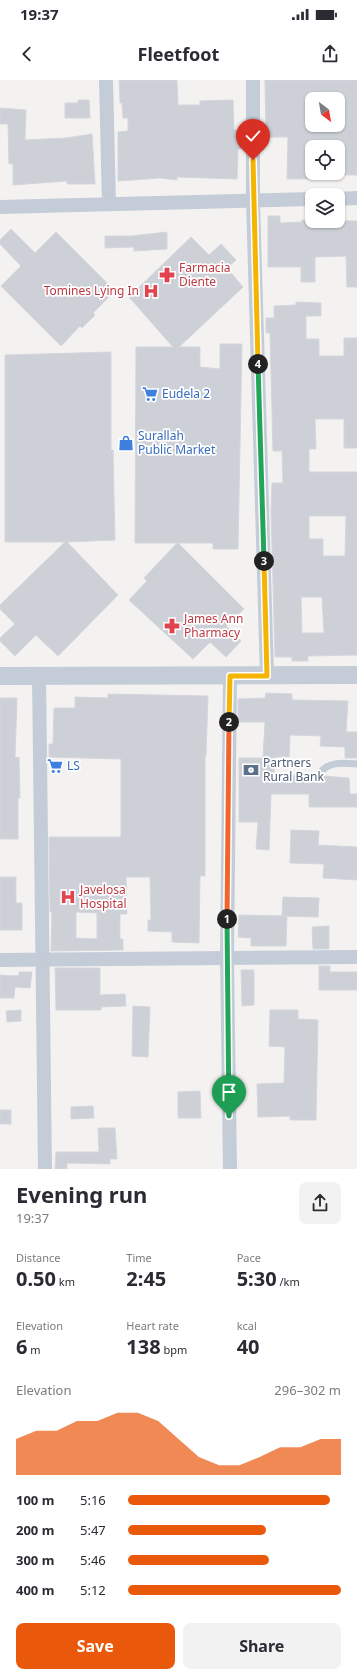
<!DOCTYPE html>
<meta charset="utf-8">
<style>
:root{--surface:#fff;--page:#f2f2f3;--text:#2b2b33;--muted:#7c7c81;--accent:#ea580c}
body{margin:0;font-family:"Noto Sans",sans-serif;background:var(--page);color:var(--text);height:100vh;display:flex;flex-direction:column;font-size:15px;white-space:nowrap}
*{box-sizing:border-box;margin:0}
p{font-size:13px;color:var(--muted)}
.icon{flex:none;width:22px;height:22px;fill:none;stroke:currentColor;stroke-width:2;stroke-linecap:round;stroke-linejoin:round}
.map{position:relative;height:1089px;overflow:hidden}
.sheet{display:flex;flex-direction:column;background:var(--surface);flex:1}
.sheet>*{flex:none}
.needle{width:26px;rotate:149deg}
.buttons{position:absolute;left:305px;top:12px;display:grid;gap:8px}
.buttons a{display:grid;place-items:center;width:40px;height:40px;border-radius:8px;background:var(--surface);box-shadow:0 1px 3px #0004;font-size:20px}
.pin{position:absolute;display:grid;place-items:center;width:34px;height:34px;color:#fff;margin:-41px -17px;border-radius:50% 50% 50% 0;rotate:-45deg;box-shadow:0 0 4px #0007}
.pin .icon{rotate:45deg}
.km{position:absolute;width:20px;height:20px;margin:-10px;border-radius:50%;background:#222;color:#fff;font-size:11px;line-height:20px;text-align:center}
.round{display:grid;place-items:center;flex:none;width:42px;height:42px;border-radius:8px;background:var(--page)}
.head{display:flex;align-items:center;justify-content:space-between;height:68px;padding:0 16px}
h1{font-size:22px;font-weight:700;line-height:30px}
.stats{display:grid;grid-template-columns:repeat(3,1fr);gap:6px;height:68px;padding:4px 16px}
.stats div{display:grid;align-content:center}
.stats b{font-size:20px;font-weight:700}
.stats small{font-size:11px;font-weight:400}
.stats p{font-size:11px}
.chart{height:112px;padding:8px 16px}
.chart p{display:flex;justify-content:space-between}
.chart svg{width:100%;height:72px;margin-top:4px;fill:var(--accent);opacity:.7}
.cta{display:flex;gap:8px;margin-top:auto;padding:8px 16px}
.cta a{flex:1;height:46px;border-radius:8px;background:var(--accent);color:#fff;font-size:16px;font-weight:700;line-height:46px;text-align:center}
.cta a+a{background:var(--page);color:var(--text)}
ul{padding:0 16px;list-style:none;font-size:13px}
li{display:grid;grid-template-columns:64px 48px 1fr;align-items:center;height:30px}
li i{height:10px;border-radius:5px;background:var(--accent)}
.status{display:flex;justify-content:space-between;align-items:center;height:28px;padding:0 20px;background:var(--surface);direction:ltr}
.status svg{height:11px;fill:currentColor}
header{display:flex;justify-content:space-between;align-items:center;height:52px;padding:0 16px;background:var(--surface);font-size:18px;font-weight:700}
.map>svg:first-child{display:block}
</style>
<div class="status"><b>19:37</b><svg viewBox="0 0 49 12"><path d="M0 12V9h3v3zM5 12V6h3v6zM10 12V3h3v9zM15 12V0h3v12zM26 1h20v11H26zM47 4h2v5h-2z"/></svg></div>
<header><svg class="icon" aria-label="back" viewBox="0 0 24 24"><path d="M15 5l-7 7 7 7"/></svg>Fleetfoot<svg class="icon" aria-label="share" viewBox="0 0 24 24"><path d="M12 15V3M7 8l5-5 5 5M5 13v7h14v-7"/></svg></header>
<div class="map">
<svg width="357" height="1089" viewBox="0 0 357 1089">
<rect width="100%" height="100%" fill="#f4f2f1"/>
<!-- building -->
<g fill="#cdd0d7" stroke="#d5d6dd" fill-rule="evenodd">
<path d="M 119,0 L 177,0 L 178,25 L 200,25 L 200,21 L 233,20 L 234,50 L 241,50 L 241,69 L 238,69 L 237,99 L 177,97 L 177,100 L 160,98 L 118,101 L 118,52 L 128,51 L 128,38 L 123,38 L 122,23 L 120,23 Z"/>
<path d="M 265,0 L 357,0 L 357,95 L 338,95 L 338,67 L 312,67 L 312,99 L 287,99 L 288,57 L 266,57 ZM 312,19 L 338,19 L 338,45 L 312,45 Z"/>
<path d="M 78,20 L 89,20 L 90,38 L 65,38 L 65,23 L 78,23 Z"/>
<path d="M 0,28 L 26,30 L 25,60 L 66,58 L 92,54 L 95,104 L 67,104 L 67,101 L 13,105 L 13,84 L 9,84 L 8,44 L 0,44 Z"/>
<path d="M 268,136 L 280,136 L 280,143 L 302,142 L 302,140 L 357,141 L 357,207 L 347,207 L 346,176 L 315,177 L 315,202 L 301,202 L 301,187 L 268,187 Z"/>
<path d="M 11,149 L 35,173 L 56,152 L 115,211 L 93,233 L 95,235 L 82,248 L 80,246 L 61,266 L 1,206 L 21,186 L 0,164 L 0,160 Z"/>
<path d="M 167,152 L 167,169 L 134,171 L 134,167 L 105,168 L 105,156 L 131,156 Z"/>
<path d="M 191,157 L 209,175 L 221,164 L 236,180 L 227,188 L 243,207 L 179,267 L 200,267 L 200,287 L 220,289 L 220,264 L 242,264 L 238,469 L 213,469 L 213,463 L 178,463 L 244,529 L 226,546 L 241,561 L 226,577 L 210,562 L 193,579 L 129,520 L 147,501 L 144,498 L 177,463 L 135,463 L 136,267 L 173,267 L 129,217 Z"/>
<path d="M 296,222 L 321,223 L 321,236 L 306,236 L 306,259 L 319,259 L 319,276 L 344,276 L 344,258 L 357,258 L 357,368 L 344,368 L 344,339 L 315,339 L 316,369 L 309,369 L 309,392 L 357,392 L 357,575 L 308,576 L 308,581 L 292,581 L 292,577 L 275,577 L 271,430 L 272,403 L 283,403 L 282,371 L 273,371 L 270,253 L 266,253 L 266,238 L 274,238 L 274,226 L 296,225 ZM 309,436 L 346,436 L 345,476 L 323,476 L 323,459 L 309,459 ZM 301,517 L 322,517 L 324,553 L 302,553 Z"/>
<path d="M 111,272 L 111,370 L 113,370 L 115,460 L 67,462 L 118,515 L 58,576 L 36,555 L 15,576 L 0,561 L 0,558 L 15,544 L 0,529 L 0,525 L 65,462 L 5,462 L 5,275 Z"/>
<path d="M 266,613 L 292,614 L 292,620 L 348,621 L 346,652 L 357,652 L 357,678 L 345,678 L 345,667 L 320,666 L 321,656 L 290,655 L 289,677 L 275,677 L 274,693 L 319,698 L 324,696 L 349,698 L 350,714 L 357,714 L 357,727 L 309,727 L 309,714 L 271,714 L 269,770 L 256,769 L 258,742 L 239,742 L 239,678 L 263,678 L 265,642 L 238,642 L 238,619 L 265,618 Z"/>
<path d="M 108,614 L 208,616 L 206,676 L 205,676 L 205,796 L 200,796 L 199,863 L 172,862 L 172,852 L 148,851 L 148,840 L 151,840 L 150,797 L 126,797 L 127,834 L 120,834 L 120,859 L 123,859 L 123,870 L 51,871 L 52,832 L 50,832 L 49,757 L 121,757 L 121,679 L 49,677 L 49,664 L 53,664 L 54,628 L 75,628 L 75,617 L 108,618 ZM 76,832 L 97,833 L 97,859 L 76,858 Z"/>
<path d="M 0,618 L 17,618 L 15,678 L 19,677 L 20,718 L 18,718 L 18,759 L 0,759 Z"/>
<path d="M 291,750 L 319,751 L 318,765 L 357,767 L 357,800 L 323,798 L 324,784 L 290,783 Z"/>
<path d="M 0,797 L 16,797 L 16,823 L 22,823 L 22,850 L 0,850 Z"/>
<path d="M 283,817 L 319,818 L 318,837 L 282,836 Z"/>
<path d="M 239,835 L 287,836 L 286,866 L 251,866 L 251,858 L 238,857 Z"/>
<path d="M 329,846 L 329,869 L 313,869 L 312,847 Z"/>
<path d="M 319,886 L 330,886 L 330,892 L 357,892 L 357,910 L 319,910 Z"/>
<path d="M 55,888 L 100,888 L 100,915 L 125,914 L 126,926 L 101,927 L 101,930 L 56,930 Z"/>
<path d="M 241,890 L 254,890 L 254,925 L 242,926 Z"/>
<path d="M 19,892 L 32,892 L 30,908 L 15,907 L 14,918 L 0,918 L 0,895 L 19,896 Z"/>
<path d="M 133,926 L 150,927 L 148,977 L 132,976 Z"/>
<path d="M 21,930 L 21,941 L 7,942 L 6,931 Z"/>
<path d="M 270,930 L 298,930 L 298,939 L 318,940 L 316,1040 L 290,1040 L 290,1036 L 258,1037 L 257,1004 L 284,1003 L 285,967 L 269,966 Z"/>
<path d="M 200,1011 L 201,1038 L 178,1038 L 178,1012 Z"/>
<path d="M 93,1026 L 94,1038 L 71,1039 L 71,1027 Z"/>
<rect x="0" y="1030" width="11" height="14"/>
<path d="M 98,1048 L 115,1048 L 117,1079 L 110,1079 L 110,1084 L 67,1083 L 67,1089 L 55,1089 L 56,1072 L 99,1072 Z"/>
</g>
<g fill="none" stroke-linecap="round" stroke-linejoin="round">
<!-- service -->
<path stroke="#c4ccd7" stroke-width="7" d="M 320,693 C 329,681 343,683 357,684"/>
<!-- minor -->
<g stroke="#c4ccd7" stroke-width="14">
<path d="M 106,0 L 109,124"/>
<path d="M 253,0 L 253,121 L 267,596"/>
<path d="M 338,119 L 357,118"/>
<path d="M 0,127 L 312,119"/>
<path d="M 39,595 L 45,1089"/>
<path d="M 0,880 L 357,877"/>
<path d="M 230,1089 L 227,877 L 230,596"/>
</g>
<!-- tertiary -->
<path stroke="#c4ccd7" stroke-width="18" d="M 0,596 L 357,595"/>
</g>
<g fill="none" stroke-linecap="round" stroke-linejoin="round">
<defs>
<path id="split-1" d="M 227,839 L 229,1036"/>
<path id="split-2" d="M 227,839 L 229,642"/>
<path id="split-3" d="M 229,642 L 230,596 L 267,596 L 264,481"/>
<path id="split-4" d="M 258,284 L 264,481"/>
<path id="split-5" d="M 253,80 L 258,284"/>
</defs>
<!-- split-1 casing -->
<use href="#split-1" stroke="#fff" stroke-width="8"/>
<!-- split-2 casing -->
<use href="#split-2" stroke="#fff" stroke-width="8"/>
<!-- split-3 casing -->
<use href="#split-3" stroke="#fff" stroke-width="8"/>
<!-- split-4 casing -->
<use href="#split-4" stroke="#fff" stroke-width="8"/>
<!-- split-5 casing -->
<use href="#split-5" stroke="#fff" stroke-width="8"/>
<!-- split-1 -->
<use href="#split-1" stroke="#22a559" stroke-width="5"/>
<!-- split-2 -->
<use href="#split-2" stroke="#f0652b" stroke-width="5"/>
<!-- split-3 -->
<use href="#split-3" stroke="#f5b400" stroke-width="5"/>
<!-- split-4 -->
<use href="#split-4" stroke="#22a559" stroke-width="5"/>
<!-- split-5 -->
<use href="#split-5" stroke="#f5b400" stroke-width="5"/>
</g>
<!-- icons -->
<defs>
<symbol id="pharmacy-bare" viewBox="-9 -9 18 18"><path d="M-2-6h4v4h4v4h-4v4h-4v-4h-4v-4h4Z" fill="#e0444e" stroke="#fff" stroke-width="2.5" paint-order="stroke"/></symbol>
<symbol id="hospital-bare" viewBox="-9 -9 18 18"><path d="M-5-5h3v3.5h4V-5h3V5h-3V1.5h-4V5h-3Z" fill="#e0444e" stroke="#fff" stroke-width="2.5" paint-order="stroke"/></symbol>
<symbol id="supermarket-bare" viewBox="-9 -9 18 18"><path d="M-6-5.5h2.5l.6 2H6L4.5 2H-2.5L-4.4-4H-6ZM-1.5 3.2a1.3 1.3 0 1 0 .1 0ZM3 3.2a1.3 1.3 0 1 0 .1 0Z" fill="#3f7fe0" stroke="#fff" stroke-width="2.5" paint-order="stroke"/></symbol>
<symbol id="shop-bare" viewBox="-9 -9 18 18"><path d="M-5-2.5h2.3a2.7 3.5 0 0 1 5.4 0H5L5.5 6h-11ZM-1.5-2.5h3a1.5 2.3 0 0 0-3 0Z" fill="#3f7fe0" stroke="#fff" stroke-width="2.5" paint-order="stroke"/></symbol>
<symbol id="bank-bare" viewBox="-9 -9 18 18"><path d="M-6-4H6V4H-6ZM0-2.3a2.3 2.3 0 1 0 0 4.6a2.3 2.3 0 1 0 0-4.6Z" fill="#5c6f8a" stroke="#fff" stroke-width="2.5" paint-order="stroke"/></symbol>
</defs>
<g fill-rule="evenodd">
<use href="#pharmacy-bare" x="156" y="184" width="22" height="22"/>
<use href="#hospital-bare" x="140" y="200" width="22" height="22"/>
<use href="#supermarket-bare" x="139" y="303" width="22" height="22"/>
<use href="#shop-bare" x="115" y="352" width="22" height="22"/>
<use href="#pharmacy-bare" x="161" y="535" width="22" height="22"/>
<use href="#supermarket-bare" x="44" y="675" width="22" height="22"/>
<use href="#bank-bare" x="240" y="679" width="22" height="22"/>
<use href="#hospital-bare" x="57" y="806" width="22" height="22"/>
</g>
<g text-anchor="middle" stroke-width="3.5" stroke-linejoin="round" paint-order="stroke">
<!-- health labels -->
<g font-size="12" fill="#be3a42" stroke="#fff" text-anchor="start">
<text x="179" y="192">Farmacia<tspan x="179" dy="14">Diente</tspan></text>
<text x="139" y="215" text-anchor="end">Tomines Lying In</text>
<text x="184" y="543">James Ann<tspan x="184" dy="14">Pharmacy</tspan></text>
<text x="80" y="814">Javelosa<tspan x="80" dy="14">Hospital</tspan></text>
</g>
<!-- shop labels -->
<g font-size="12" fill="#366cbe" stroke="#fff" text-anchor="start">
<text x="162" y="318">Eudela 2</text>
<text x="138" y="360">Surallah<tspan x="138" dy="14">Public Market</tspan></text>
<text x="67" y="690">LS</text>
</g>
<!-- service labels -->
<g font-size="12" fill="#4e5e75" stroke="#fff" text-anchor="start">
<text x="263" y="687">Partners<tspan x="263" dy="14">Rural Bank</tspan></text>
</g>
</g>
</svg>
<div class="buttons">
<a><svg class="needle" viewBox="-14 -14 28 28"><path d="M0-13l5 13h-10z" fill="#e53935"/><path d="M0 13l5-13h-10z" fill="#7c7c81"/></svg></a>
<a><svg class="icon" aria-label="locate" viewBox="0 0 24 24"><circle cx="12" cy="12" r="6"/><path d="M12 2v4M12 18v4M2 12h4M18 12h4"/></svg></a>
<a><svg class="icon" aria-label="layers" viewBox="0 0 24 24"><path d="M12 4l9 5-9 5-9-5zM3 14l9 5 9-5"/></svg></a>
</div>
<div class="pin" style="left:229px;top:1036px;background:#1e9e55"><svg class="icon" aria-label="arrive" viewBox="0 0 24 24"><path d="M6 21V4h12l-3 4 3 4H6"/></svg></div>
<div class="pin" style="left:253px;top:80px;background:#d93025"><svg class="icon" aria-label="check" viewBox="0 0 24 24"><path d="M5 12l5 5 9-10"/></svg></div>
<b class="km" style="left:227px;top:839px">1</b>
<b class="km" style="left:229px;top:642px">2</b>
<b class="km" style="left:264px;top:481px">3</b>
<b class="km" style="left:258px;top:284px">4</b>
</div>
<section class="sheet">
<div class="head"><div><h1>Evening run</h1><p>19:37</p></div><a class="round"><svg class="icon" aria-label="share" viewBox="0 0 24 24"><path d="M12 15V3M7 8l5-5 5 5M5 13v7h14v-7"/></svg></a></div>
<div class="stats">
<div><p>Distance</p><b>0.50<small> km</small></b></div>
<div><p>Time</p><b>2:45</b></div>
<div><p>Pace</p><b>5:30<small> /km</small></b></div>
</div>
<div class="stats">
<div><p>Elevation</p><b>6<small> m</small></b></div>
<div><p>Heart rate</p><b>138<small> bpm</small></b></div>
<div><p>kcal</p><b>40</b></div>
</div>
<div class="chart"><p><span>Elevation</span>296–302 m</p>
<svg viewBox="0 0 160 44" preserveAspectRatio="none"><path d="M0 44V22L10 17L20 17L30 11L40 11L50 6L60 6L70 11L80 22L90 33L100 38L110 38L120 33L130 27L140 27L150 22L160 22V44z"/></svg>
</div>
<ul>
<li><b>100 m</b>5:16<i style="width:95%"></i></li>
<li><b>200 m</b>5:47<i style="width:65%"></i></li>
<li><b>300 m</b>5:46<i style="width:66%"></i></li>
<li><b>400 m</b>5:12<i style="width:100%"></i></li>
</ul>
<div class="cta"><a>Save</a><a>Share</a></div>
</section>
